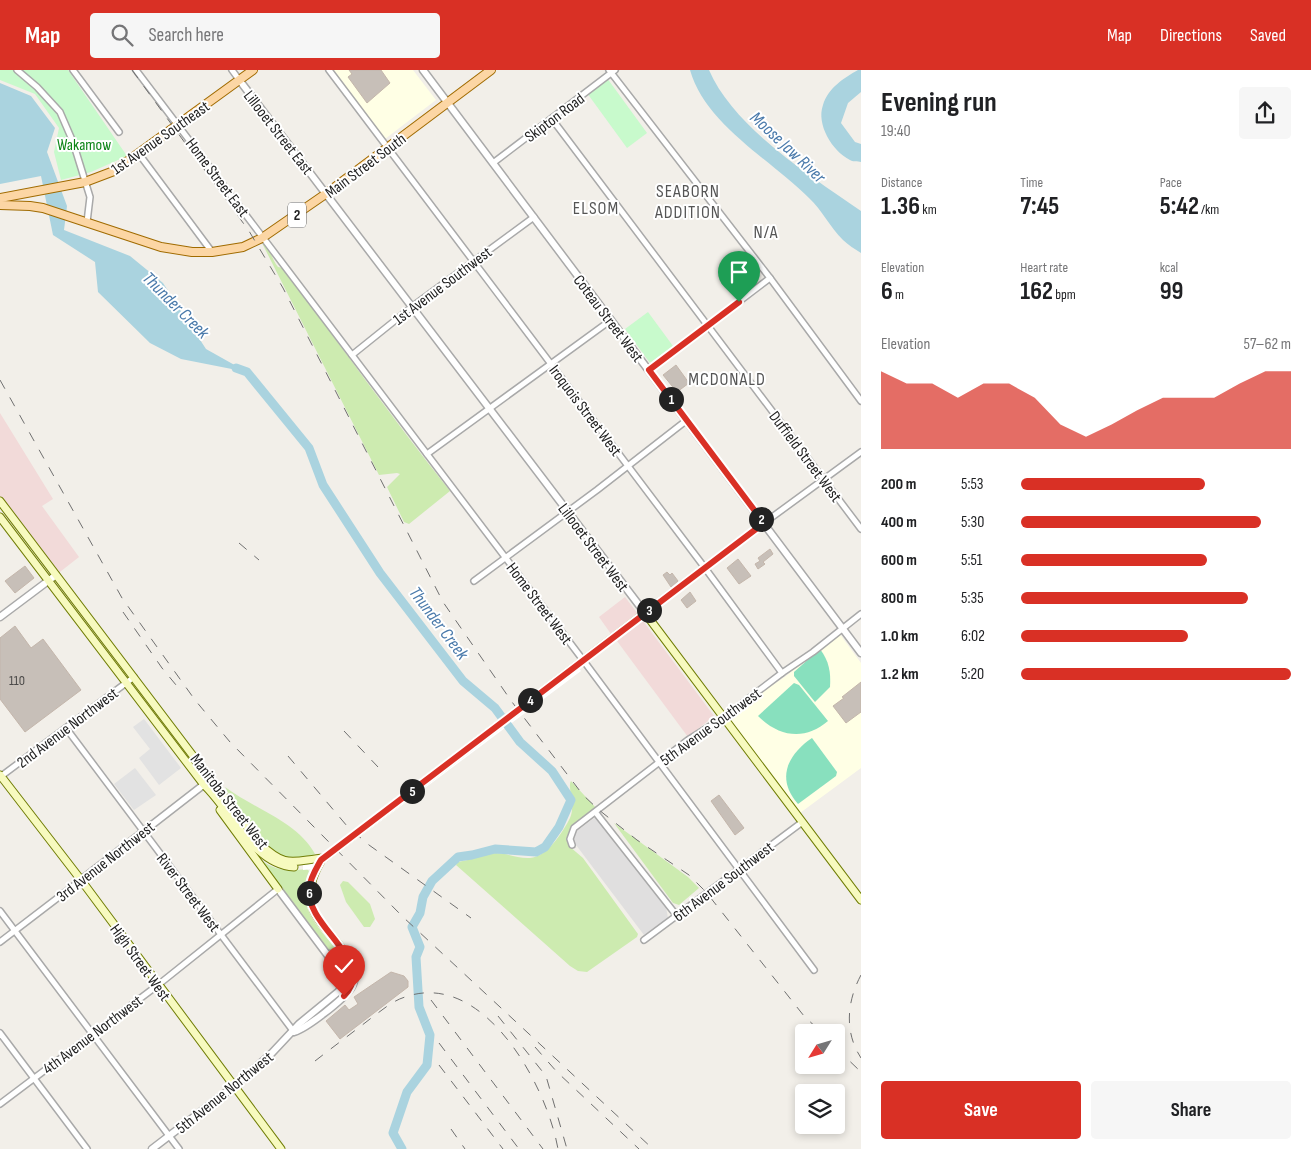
<!DOCTYPE html>
<meta charset="utf-8">
<style>
:root{--surface:#fff;--page:#f6f6f6;--text:#202124;--muted:#757577;--accent:#d93025}
body{margin:0;font-family:"Sofia Sans Condensed",sans-serif;background:var(--page);color:var(--text);height:100vh;display:flex;flex-direction:column;font-size:19px;white-space:nowrap}
*{box-sizing:border-box;margin:0}
p{font-size:16px;color:var(--muted)}
.icon{flex:none;width:28px;height:28px;fill:none;stroke:currentColor;stroke-width:2;stroke-linecap:round;stroke-linejoin:round}
.map{position:relative;flex:1;overflow:hidden}
.details{display:flex;flex-direction:column;background:var(--surface);width:450px}
.details>*{flex:none}
.needle{width:32px;rotate:233deg}
.buttons{position:absolute;left:795px;top:954px;display:grid;gap:10px}
.buttons a{display:grid;place-items:center;width:50px;height:50px;border-radius:5px;background:var(--surface);box-shadow:0 2px 8px #0003;font-size:25px}
.pin{position:absolute;display:grid;place-items:center;width:42px;height:42px;color:#fff;margin:-51px -21px;border-radius:50% 50% 50% 0;rotate:-45deg;box-shadow:0 0 5px #0007}
.pin .icon{rotate:45deg}
.km{position:absolute;width:25px;height:25px;margin:-12px;border-radius:50%;background:#222;color:#fff;font-size:14px;line-height:25px;text-align:center}
.round{display:grid;place-items:center;flex:none;width:52px;height:52px;border-radius:5px;background:var(--page)}
.summary{display:flex;align-items:center;justify-content:space-between;height:85px;padding:0 20px}
h1{font-size:28px;font-weight:700;line-height:38px}
.figures{display:grid;grid-template-columns:repeat(3,1fr);gap:8px;height:85px;padding:5px 20px}
.figures div{display:grid;align-content:center}
.figures b{font-size:25px;font-weight:700}
.figures small{font-size:14px;font-weight:400}
.figures p{font-size:14px}
.chart{height:140px;padding:10px 20px}
.chart p{display:flex;justify-content:space-between}
.chart svg{width:100%;height:90px;margin-top:5px;fill:var(--accent);opacity:.7}
.primary-button{display:flex;gap:10px;margin-top:auto;padding:10px 20px}
.primary-button a{flex:1;height:58px;border-radius:5px;background:var(--accent);color:#fff;font-size:20px;font-weight:700;line-height:58px;text-align:center}
.primary-button a+a{background:var(--page);color:var(--text)}
ul{padding:0 20px;list-style:none;font-size:16px}
li{display:grid;grid-template-columns:80px 60px 1fr;align-items:center;height:38px}
li i{height:12px;border-radius:6px;background:var(--accent)}
header{display:flex;align-items:center;gap:30px;box-sizing:border-box;height:70px;padding:0 25px;background:var(--accent);color:#fff}
header strong{font-size:24px}
nav{display:flex;gap:28px;margin-inline-start:auto;font-size:18px}
.search{width:350px;height:45px;background:var(--page);display:flex;align-items:center;gap:12px;box-sizing:border-box;padding:0 18px;border-radius:5px;color:var(--muted);font-size:19px}
main{display:flex;flex:1;min-height:0}
.map>svg:first-child{display:block}
</style>
<header>
<strong>Map</strong>
<div class="search"><svg class="icon" aria-label="search" viewBox="0 0 24 24"><circle cx="10" cy="10" r="6"/><path d="M15 15l6 6"/></svg>Search here</div>
<nav><a>Map</a><a>Directions</a><a>Saved</a></nav>
</header>
<main>
<div class="map">
<svg width="861" height="1079" viewBox="0 0 861 1079">
<rect width="100%" height="100%" fill="#f2efe9"/>
<!-- residential -->
<path fill="#e0dfdf" d="M 597,746 L 666,837 L 668,848 L 644,865 L 573,771 L 574,763 Z"/>
<!-- commercial -->
<g fill="#f2dad9">
<path d="M 0,343 L 53,429 L 42,436 L 79,487 L 56,505 L 0,431 Z"/>
<path d="M 625,527 L 638,544 L 611,564 L 599,547 Z"/>
<path d="M 643,551 L 714,646 L 688,667 L 617,571 Z"/>
</g>
<!-- education -->
<g fill="#ffffe5">
<path d="M 334,0 L 413,0 L 436,30 L 385,69 Z"/>
<path d="M 839,563 L 861,593 L 861,698 L 800,743 L 728,646 L 786,606 Z"/>
</g>
<!-- grass -->
<g fill="#cdebb0">
<path d="M 262,173 C 270,177 272,190 278,197 L 283,198 C 338,272 392,348 450,421 L 409,454 L 404,452 L 387,417 L 400,404 L 397,403 L 379,405 Z"/>
<path d="M 571,711 L 597,739 L 570,760 L 567,769 L 569,776 L 583,788 L 638,864 L 637,867 L 587,902 L 578,901 L 570,896 L 456,795 L 458,792 C 471,790 483,784 496,783 C 507,783 519,789 530,788 C 547,787 563,762 570,748 C 576,735 567,718 571,711 Z"/>
<path d="M 225,717 C 254,739 297,751 315,784 C 305,790 291,792 281,788 C 261,779 235,736 225,717 Z"/>
<path d="M 614,753 L 688,807 L 699,818 L 679,835 L 673,833 Z"/>
<path d="M 253,784 C 273,800 282,802 307,799 L 309,801 C 293,838 323,863 346,889 L 329,880 L 287,825 L 278,817 Z"/>
<path d="M 343,811 L 348,812 L 370,834 L 375,849 L 370,857 L 364,857 L 346,832 L 340,815 Z"/>
</g>
<!-- park -->
<g fill="#c8facc">
<path d="M 0,0 L 68,0 L 127,86 L 91,102 L 61,110 L 54,82 L 59,58 L 35,24 L 0,10 Z"/>
<path d="M 607,8 L 647,63 L 627,78 L 587,23 Z"/>
<path d="M 648,242 L 673,276 L 650,293 L 625,259 Z"/>
</g>
<!-- pitch -->
<g fill="#88e0be">
<path d="M 820,579 C 829,591 831,602 830,617 L 815,632 L 794,606 L 794,602 Z"/>
<path d="M 794,613 L 799,615 L 828,651 C 805,671 779,667 758,646 Z"/>
<path d="M 812,668 L 837,702 L 836,706 L 798,734 C 776,709 787,685 812,668 Z"/>
</g>
<!-- parking -->
<g fill="#e2e2e2">
<path d="M 144,649 L 181,698 L 159,715 L 139,688 L 150,679 L 133,657 Z"/>
<path d="M 135,698 L 156,725 L 134,740 L 114,714 Z"/>
</g>
<!-- water -->
<g fill="#aad3df">
<path d="M 690,0 L 709,0 C 734,58 811,106 861,141 L 861,183 C 855,179 848,175 843,170 C 830,157 822,140 809,128 C 771,90 705,54 690,0 Z"/>
<path d="M 858,0 L 861,0 L 861,22 L 848,33 L 841,53 L 855,72 L 861,74 L 861,92 C 858,91 852,92 850,90 C 832,81 816,54 823,35 C 828,18 844,8 858,0 Z"/>
<path d="M 0,13 L 31,26 L 55,58 L 47,82 L 67,136 L 64,160 L 130,186 L 163,213 L 206,279 L 247,302 L 181,289 L 150,273 L 98,222 L 95,192 L 53,165 L 41,106 L 0,114 Z"/>
</g>
<!-- pier -->
<path fill="#fff" d="M 575,593 L 581,601 L 325,793 L 320,798 L 312,818 L 307,817 L 313,799 L 303,800 L 303,791 L 324,785 Z"/>
<g fill="none" stroke-linecap="round" stroke-linejoin="round">
<!-- river -->
<path stroke="#aad3df" stroke-width="9" d="M 236,298 L 247,302 L 309,378 L 323,415 L 380,503 L 463,611 L 495,638 L 520,672 L 552,701 L 571,730 L 559,757 L 545,777 L 536,782 L 495,779 L 472,785 L 458,787 L 432,811 L 423,827 L 420,843 L 412,857 L 420,877 L 416,887 L 419,937 L 430,965 L 427,995 L 407,1022 L 393,1063 L 402,1079"/>
</g>
<!-- building -->
<g fill="#c7bfb8" stroke="#c4b6ab">
<path d="M 349,0 L 381,0 L 390,13 L 367,33 L 348,7 L 352,4 Z"/>
<path d="M 676,295 L 689,313 L 677,322 L 663,305 Z"/>
<path d="M 770,479 L 773,484 L 763,492 L 765,494 L 758,499 L 755,494 L 760,491 L 758,488 Z"/>
<path d="M 738,489 L 751,506 L 739,514 L 727,498 Z"/>
<path d="M 25,496 L 34,508 L 15,523 L 5,511 Z"/>
<path d="M 667,502 L 670,505 L 672,503 L 678,511 L 671,517 L 663,505 Z"/>
<path d="M 690,522 L 696,531 L 687,538 L 681,530 Z"/>
<path d="M 15,556 L 31,578 L 43,569 L 81,620 L 25,662 L 0,629 L 0,568 Z"/>
<path d="M 861,612 L 861,642 L 846,653 L 833,636 L 844,628 L 842,627 Z"/>
<path d="M 719,725 L 744,758 L 735,765 L 711,731 Z"/>
<path d="M 391,902 L 404,906 L 408,911 L 408,917 L 340,969 L 326,951 L 345,935 L 349,940 L 358,934 L 354,927 Z"/>
</g>
<g fill="none" stroke-linecap="round" stroke-linejoin="round">
<defs>
<g id="minor">
<path d="M 17,0 L 37,17 L 60,42 L 73,72 L 90,127 L 87,152"/>
<path d="M 73,0 L 119,62"/>
<path d="M 136,0 L 583,590 L 814,900"/>
<path d="M 232,0 L 240,11"/>
<path d="M 329,0 L 705,498 L 782,603"/>
<path d="M 609,0 L 770,208 L 861,331"/>
<path d="M 552,49 L 861,459"/>
<path d="M 139,84 L 212,182"/>
<path d="M 493,93 L 615,0"/>
<path d="M 352,285 L 413,236 L 534,147"/>
<path d="M 649,300 L 770,208"/>
<path d="M 427,384 L 611,250"/>
<path d="M 764,453 L 861,382"/>
<path d="M 474,511 L 597,420 L 687,350"/>
<path d="M 66,658 L 294,962"/>
<path d="M 0,707 L 134,607"/>
<path d="M 596,743 L 677,846"/>
<path d="M 572,775 L 570,769 L 574,758 L 688,670 L 723,648 L 782,603 L 813,582 L 861,544"/>
<path d="M 0,841 L 179,1079"/>
<path d="M 644,870 L 801,753"/>
<path d="M 0,872 L 81,810"/>
<path d="M 0,963 L 87,1079"/>
<path d="M 0,1034 L 158,915 L 278,819"/>
</g>
<g id="tertiary">
<path d="M 423,0 L 861,583"/>
<path d="M 240,11 L 645,543 L 764,453"/>
<path d="M 0,547 L 56,505"/>
<path d="M 81,810 L 211,709"/>
<path d="M 294,962 C 307,958 343,930 351,918 C 355,912 355,905 353,899 L 330,884"/>
<path d="M 152,1079 L 233,1017 L 270,985 L 299,954 L 338,922 C 344,916 345,910 341,903 L 278,819"/>
</g>
<g id="secondary">
<path d="M 0,431 L 259,773 C 287,799 291,791 324,788"/>
<path d="M 0,447 L 204,715 C 231,740 253,795 294,797"/>
<path d="M 577,595 L 645,543 L 861,830"/>
<path d="M 0,705 L 81,810 L 281,1079"/>
<path d="M 220,740 L 278,819"/>
<path d="M 321,791 C 289,846 336,855 353,899"/>
</g>
<g id="primary">
<path d="M 0,128 L 85,112 L 114,101 L 253,0"/>
<path d="M 0,135 L 30,136 L 43,138 L 161,177 L 192,182 L 212,182 L 243,177 L 262,168 L 327,123 L 491,0"/>
</g>
</defs>
<!-- minor casing -->
<use href="#minor" stroke="#a9a9a9" stroke-width="8"/>
<!-- tertiary casing -->
<use href="#tertiary" stroke="#a9a9a9" stroke-width="9"/>
<!-- secondary casing -->
<use href="#secondary" stroke="#707d05" stroke-width="9"/>
<!-- primary casing -->
<use href="#primary" stroke="#a06b00" stroke-width="10"/>
<!-- minor -->
<use href="#minor" stroke="#fff" stroke-width="5"/>
<!-- tertiary -->
<use href="#tertiary" stroke="#fff" stroke-width="6"/>
<!-- secondary -->
<use href="#secondary" stroke="#f7fabf" stroke-width="7"/>
<!-- primary -->
<use href="#primary" stroke="#fcd6a4" stroke-width="8"/>
<!-- rail -->
<g stroke="#707070" stroke-width="1" stroke-dasharray="10 10" stroke-linecap="butt">
<path d="M 132,0 L 249,161 L 283,218 L 443,532 L 512,632 L 583,725 L 599,740 L 637,770 L 689,805 L 706,822 L 804,946 L 821,962"/>
<path d="M 0,310 L 122,528 L 195,630 L 230,672 L 403,847 L 653,1079"/>
<path d="M 239,473 L 259,490"/>
<path d="M 123,542 L 162,598 L 181,621"/>
<path d="M 344,661 L 378,697"/>
<path d="M 288,686 L 347,756 L 369,775 L 471,848"/>
<path d="M 861,905 C 847,931 844,962 861,988"/>
<path d="M 431,930 L 543,1079"/>
<path d="M 498,946 L 546,1006 L 567,1079"/>
<path d="M 439,973 L 519,1079"/>
<path d="M 535,977 L 557,1002 L 639,1079"/>
<path d="M 836,978 L 861,1002"/>
<path d="M 315,991 C 333,977 352,963 370,949 C 381,941 392,931 405,927 C 484,899 547,1016 558,1079"/>
<path d="M 439,995 L 503,1079"/>
<path d="M 451,1059 L 465,1079"/>
</g>
<defs>
<path id="secondary-bridge" d="M 324,788 L 577,595"/>
</defs>
<!-- secondary-bridge casing -->
<use href="#secondary-bridge" stroke="#707d05" stroke-width="9" stroke-linecap="butt"/>
<!-- secondary-bridge -->
<use href="#secondary-bridge" stroke="#f7fabf" stroke-width="7"/>
</g>
<g fill="none" stroke-linecap="round" stroke-linejoin="round">
<defs>
<path id="route" d="M 344,926 C 378,891 306,858 309,819 C 310,808 316,799 321,790 L 764,453 L 649,300 L 739,232"/>
</defs>
<!-- route casing -->
<use href="#route" stroke="#fff" stroke-width="10"/>
<!-- route -->
<use href="#route" stroke="#d93025" stroke-width="6"/>
</g>
<g text-anchor="middle" stroke-width="4" stroke-linejoin="round" paint-order="stroke">
<!-- number labels -->
<g font-size="14" fill="#4b4948">
<text x="17" y="615">110</text>
</g>
<!-- shield labels -->
<rect fill="#fff" stroke="#646464" stroke-width="1" x="288" y="132.5" width="18" height="25" rx="4"/>
<g font-size="15" font-weight="bold" fill="#222">
<text x="297" y="150">2</text>
</g>
<!-- street labels -->
<g font-size="16" fill="#222" stroke="#fff">
<text transform="translate(554 47) rotate(-37)" y="6">Skipton Road</text>
<text transform="translate(279 62) rotate(52)" y="6">Lillooet Street East</text>
<text transform="translate(160 67) rotate(-35)" y="6">1st Avenue Southeast</text>
<text transform="translate(365 95) rotate(-37)" y="6">Main Street South</text>
<text transform="translate(218 107) rotate(53)" y="6">Home Street East</text>
<text transform="translate(442 215) rotate(-37)" y="6">1st Avenue Southwest</text>
<text transform="translate(609 248) rotate(53)" y="6">Coteau Street West</text>
<text transform="translate(586 340) rotate(53)" y="6">Iroquois Street West</text>
<text transform="translate(806 386) rotate(53)" y="6">Duffield Street West</text>
<text transform="translate(594 477) rotate(53)" y="6">Lillooet Street West</text>
<text transform="translate(540 533) rotate(53)" y="6">Home Street West</text>
<text transform="translate(710 656) rotate(-36)" y="6">5th Avenue Southwest</text>
<text transform="translate(67 657) rotate(-37)" y="6">2nd Avenue Northwest</text>
<text transform="translate(230 731) rotate(52)" y="6">Manitoba Street West</text>
<text transform="translate(105 791) rotate(-38)" y="6">3rd Avenue Northwest</text>
<text transform="translate(723 811) rotate(-37)" y="6">6th Avenue Southwest</text>
<text transform="translate(189 822) rotate(53)" y="6">River Street West</text>
<text transform="translate(141 892) rotate(54)" y="6">High Street West</text>
<text transform="translate(92 964) rotate(-37)" y="6">4th Avenue Northwest</text>
<text transform="translate(224 1022) rotate(-39)" y="6">5th Avenue Northwest</text>
</g>
<!-- park labels -->
<g font-size="16" fill="#0c8416" stroke="#fff">
<text x="84" y="80">Wakamow</text>
</g>
<!-- water labels -->
<g font-size="18" font-style="italic" fill="#4a7aab" stroke="#fff">
<text transform="translate(788 77) rotate(43)" y="6">Moose Jaw River</text>
<text transform="translate(176 235) rotate(45)" y="6">Thunder Creek</text>
<text transform="translate(439 553) rotate(53)" y="6">Thunder Creek</text>
</g>
<!-- neighbourhood labels -->
<g font-size="18" letter-spacing="1" fill="#555" stroke="#fff">
<text x="688" y="127">SEABORN<tspan x="688" dy="21">ADDITION</tspan></text>
<text x="596" y="144">ELSOM</text>
<text x="766" y="168">N/A</text>
<text x="727" y="315">MCDONALD</text>
</g>
</g>
</svg>
<div class="buttons">
<a><svg class="needle" viewBox="-14 -14 28 28"><path d="M0-13l5 13h-10z" fill="#e53935"/><path d="M0 13l5-13h-10z" fill="#757577"/></svg></a>
<a><svg class="icon" aria-label="layers" viewBox="0 0 24 24"><path d="M12 4l9 5-9 5-9-5zM3 14l9 5 9-5"/></svg></a>
</div>
<div class="pin" style="left:739px;top:232px;background:#1e9e55"><svg class="icon" aria-label="arrive" viewBox="0 0 24 24"><path d="M6 21V4h12l-3 4 3 4H6"/></svg></div>
<div class="pin" style="left:344px;top:926px;background:#d93025"><svg class="icon" aria-label="check" viewBox="0 0 24 24"><path d="M5 12l5 5 9-10"/></svg></div>
<b class="km" style="left:671px;top:329px">1</b>
<b class="km" style="left:761px;top:449px">2</b>
<b class="km" style="left:649px;top:540px">3</b>
<b class="km" style="left:530px;top:630px">4</b>
<b class="km" style="left:412px;top:721px">5</b>
<b class="km" style="left:309px;top:823px">6</b>
</div>
<section class="details">
<div class="summary"><div><h1>Evening run</h1><p>19:40</p></div><a class="round"><svg class="icon" aria-label="share" viewBox="0 0 24 24"><path d="M12 15V3M7 8l5-5 5 5M5 13v7h14v-7"/></svg></a></div>
<div class="figures">
<div><p>Distance</p><b>1.36<small> km</small></b></div>
<div><p>Time</p><b>7:45</b></div>
<div><p>Pace</p><b>5:42<small> /km</small></b></div>
</div>
<div class="figures">
<div><p>Elevation</p><b>6<small> m</small></b></div>
<div><p>Heart rate</p><b>162<small> bpm</small></b></div>
<div><p>kcal</p><b>99</b></div>
</div>
<div class="chart"><p><span>Elevation</span>57–62 m</p>
<svg viewBox="0 0 160 44" preserveAspectRatio="none"><path d="M0 44V6L10 12L20 12L30 19L40 12L50 12L60 19L70 32L80 38L90 32L100 25L110 19L120 19L130 19L140 12L150 6L160 6V44z"/></svg>
</div>
<ul>
<li><b>200 m</b>5:53<i style="width:68%"></i></li>
<li><b>400 m</b>5:30<i style="width:89%"></i></li>
<li><b>600 m</b>5:51<i style="width:69%"></i></li>
<li><b>800 m</b>5:35<i style="width:84%"></i></li>
<li><b>1.0 km</b>6:02<i style="width:62%"></i></li>
<li><b>1.2 km</b>5:20<i style="width:100%"></i></li>
</ul>
<div class="primary-button"><a>Save</a><a>Share</a></div>
</section>
</main>
